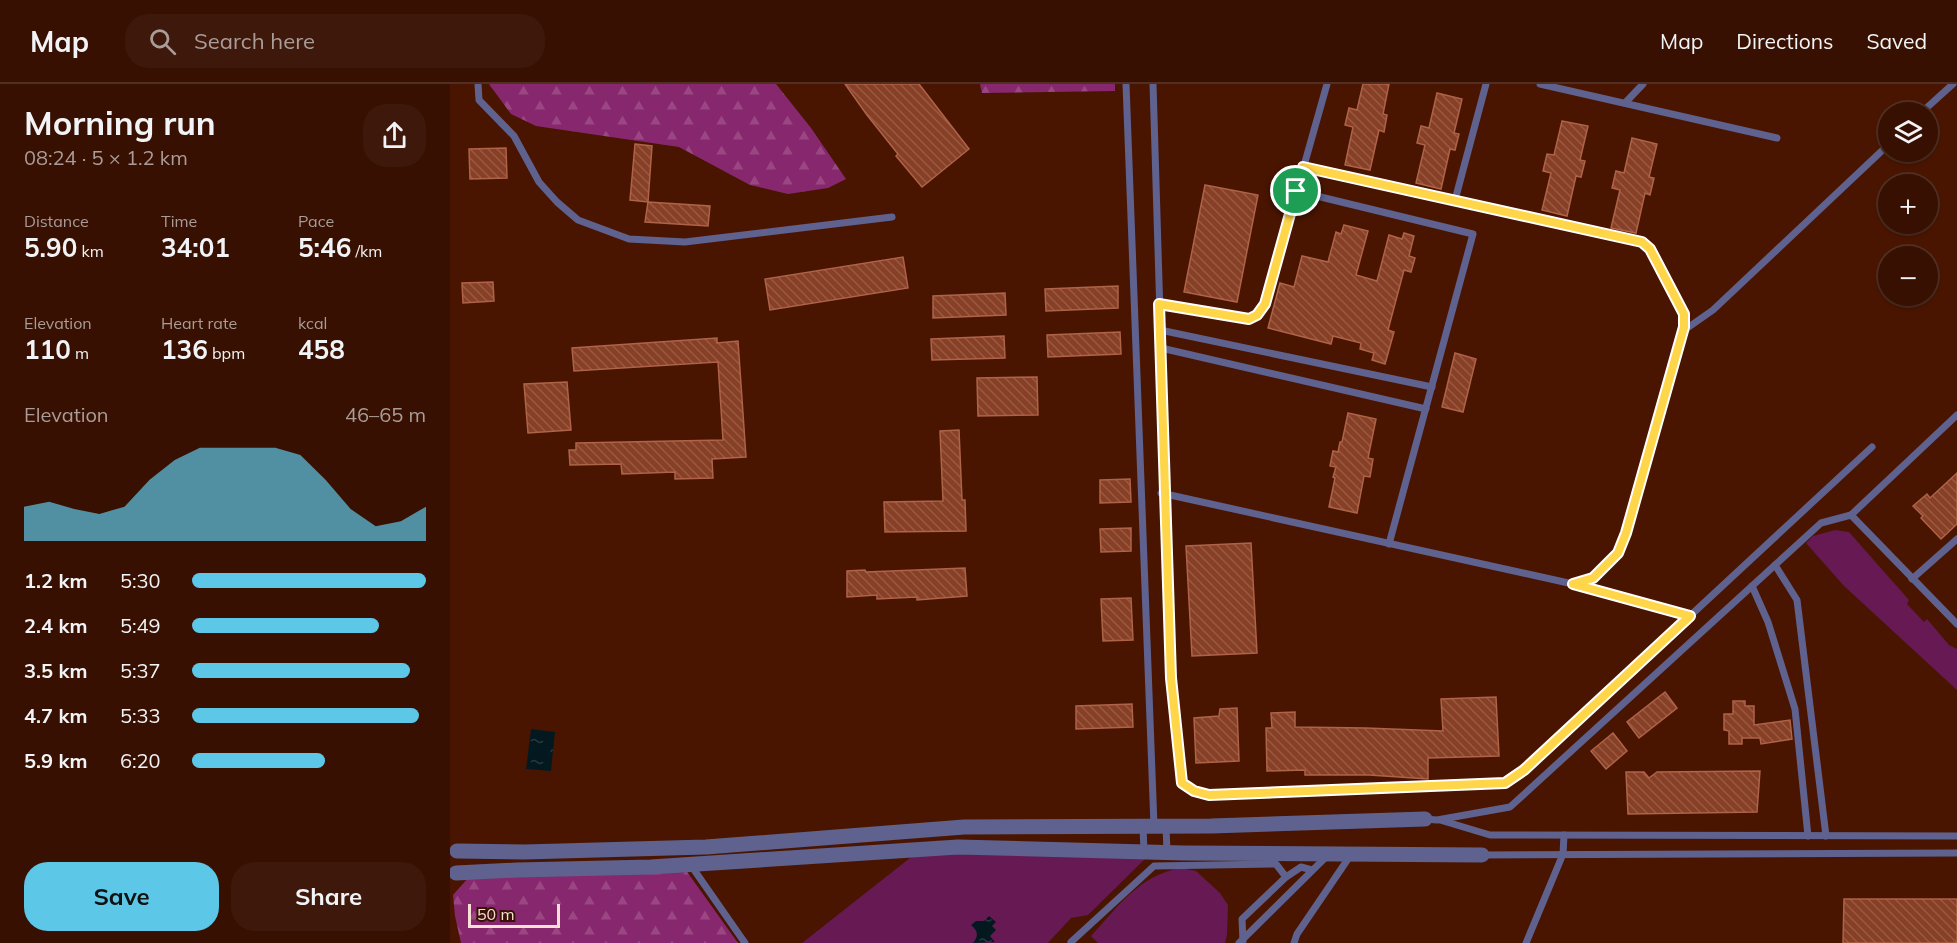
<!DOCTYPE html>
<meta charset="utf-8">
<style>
:root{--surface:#371001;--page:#3e190b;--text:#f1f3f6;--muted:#aa9d99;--line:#513023;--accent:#5cc7e7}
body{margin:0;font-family:Mulish,sans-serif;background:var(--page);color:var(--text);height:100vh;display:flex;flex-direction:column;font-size:22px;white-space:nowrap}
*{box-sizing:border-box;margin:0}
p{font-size:20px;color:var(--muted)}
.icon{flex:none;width:33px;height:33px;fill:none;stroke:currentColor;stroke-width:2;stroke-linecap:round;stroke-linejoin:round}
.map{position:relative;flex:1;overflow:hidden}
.details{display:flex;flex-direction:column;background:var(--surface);width:450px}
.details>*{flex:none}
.tools{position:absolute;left:1428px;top:18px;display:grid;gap:12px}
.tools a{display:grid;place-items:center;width:60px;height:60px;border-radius:50%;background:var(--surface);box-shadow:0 2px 4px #0004,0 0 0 2px var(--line);font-size:30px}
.scale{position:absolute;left:18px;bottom:15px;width:92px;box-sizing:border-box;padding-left:6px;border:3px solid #f9dfd5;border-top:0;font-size:16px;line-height:21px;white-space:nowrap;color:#f9dfd5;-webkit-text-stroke:4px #371205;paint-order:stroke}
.pin{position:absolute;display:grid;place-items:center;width:51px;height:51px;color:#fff;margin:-26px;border:3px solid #fff;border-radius:50%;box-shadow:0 2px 6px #0007}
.round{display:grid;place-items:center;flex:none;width:63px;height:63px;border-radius:24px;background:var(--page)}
.summary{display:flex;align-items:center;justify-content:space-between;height:102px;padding:0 24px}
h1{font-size:33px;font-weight:700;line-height:45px}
.stats{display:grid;grid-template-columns:repeat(3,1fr);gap:9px;height:102px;padding:6px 24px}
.stats div{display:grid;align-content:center}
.stats b{font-size:26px;font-weight:700}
.stats small{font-size:16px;font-weight:400}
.stats p{font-size:16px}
.chart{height:168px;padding:12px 24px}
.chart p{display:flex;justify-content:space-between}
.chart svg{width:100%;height:108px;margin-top:6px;fill:var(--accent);opacity:.7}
.action{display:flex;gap:12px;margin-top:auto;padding:12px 24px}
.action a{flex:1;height:69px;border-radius:24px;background:var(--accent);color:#111;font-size:24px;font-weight:700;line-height:69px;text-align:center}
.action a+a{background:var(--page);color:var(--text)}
ul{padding:0 24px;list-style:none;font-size:20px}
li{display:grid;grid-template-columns:96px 72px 1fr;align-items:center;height:45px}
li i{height:15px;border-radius:8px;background:var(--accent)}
header{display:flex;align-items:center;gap:36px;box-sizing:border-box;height:84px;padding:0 30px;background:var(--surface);border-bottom:2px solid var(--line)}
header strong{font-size:28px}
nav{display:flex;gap:33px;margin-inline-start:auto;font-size:21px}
.search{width:420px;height:54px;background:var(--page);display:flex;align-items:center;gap:15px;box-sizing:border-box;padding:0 21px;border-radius:24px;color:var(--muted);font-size:22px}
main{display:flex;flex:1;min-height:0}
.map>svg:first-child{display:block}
</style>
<header>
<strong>Map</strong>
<div class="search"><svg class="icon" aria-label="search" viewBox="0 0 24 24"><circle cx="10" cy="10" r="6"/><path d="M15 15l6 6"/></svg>Search here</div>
<nav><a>Map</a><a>Directions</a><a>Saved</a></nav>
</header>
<main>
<section class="details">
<div class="summary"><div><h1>Morning run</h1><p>08:24 · 5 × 1.2 km</p></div><a class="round"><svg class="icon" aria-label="share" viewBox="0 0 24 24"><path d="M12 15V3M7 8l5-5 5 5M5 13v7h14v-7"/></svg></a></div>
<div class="stats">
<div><p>Distance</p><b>5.90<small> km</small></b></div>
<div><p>Time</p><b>34:01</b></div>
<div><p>Pace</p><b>5:46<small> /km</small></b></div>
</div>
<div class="stats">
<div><p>Elevation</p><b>110<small> m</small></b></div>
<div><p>Heart rate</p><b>136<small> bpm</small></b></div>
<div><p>kcal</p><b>458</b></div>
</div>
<div class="chart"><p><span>Elevation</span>46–65 m</p>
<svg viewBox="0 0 160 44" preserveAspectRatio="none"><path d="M0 44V30L10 28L20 31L30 33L40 30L50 19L60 11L70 6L80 6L90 6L100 6L110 9L120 19L130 31L140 38L150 36L160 30V44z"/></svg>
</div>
<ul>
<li><b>1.2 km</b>5:30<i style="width:100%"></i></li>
<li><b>2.4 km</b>5:49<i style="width:80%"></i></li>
<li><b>3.5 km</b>5:37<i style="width:93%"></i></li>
<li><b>4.7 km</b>5:33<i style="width:97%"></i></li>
<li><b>5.9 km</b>6:20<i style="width:57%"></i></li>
</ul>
<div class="action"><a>Save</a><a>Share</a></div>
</section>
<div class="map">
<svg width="1507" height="859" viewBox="0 0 1507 859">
<defs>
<pattern id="forest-firs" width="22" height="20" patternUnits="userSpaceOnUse" patternTransform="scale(1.5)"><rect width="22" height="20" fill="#87276e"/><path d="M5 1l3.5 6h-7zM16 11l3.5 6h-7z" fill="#994682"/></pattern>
<pattern id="water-ripples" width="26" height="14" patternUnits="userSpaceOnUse" patternTransform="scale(1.5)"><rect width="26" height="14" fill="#04191f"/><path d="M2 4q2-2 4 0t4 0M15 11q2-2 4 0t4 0" fill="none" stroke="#293a3f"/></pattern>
<pattern id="building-back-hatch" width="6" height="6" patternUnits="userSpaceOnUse" patternTransform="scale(1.5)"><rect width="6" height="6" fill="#873f25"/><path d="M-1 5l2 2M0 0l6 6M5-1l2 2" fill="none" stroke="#995a44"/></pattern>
</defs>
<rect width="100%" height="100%" fill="#491501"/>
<!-- grass -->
<g fill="#661952">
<path d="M 1385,446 L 1399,448 L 1459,516 L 1457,520 L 1474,538 L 1477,535 L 1499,561 L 1507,565 L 1507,606 L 1394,502 L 1356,459 L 1363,452 Z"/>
<path d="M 465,770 L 699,771 L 638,831 L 621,834 L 598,859 L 352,859 Z"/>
<path d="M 731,784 L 746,787 L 770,809 L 778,821 L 777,851 L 775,859 L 648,859 L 641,852 C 668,823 689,791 731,784 Z"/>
</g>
<!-- forest -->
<g fill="url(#forest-firs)">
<path d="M 39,0 L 326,0 L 361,44 L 396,95 L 378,104 L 338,110 L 300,101 L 229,63 L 86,42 L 61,30 Z"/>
<path d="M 530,0 L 665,0 L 665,7 L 532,9 Z"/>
<path d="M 235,785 L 288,859 L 11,859 L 5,832 L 3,811 L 19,793 Z"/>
</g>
<!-- water -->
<g fill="url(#water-ripples)">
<path d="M 81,645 L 105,648 L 101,687 L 76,685 Z"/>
<path d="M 539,832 L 546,838 L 542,842 L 546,846 L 540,852 L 545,858 L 523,859 C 529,852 528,847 521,841 L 526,837 L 534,837 Z"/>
</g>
<!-- building -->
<g fill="url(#building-back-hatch)" stroke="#af6348" stroke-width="1.5">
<path d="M 395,0 L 469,0 L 519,65 L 472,103 L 446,72 L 448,70 L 417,31 Z"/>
<path d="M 913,0 L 939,0 L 933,30 L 937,31 L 934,48 L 929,46 L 920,86 L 895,81 L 903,43 L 895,41 L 899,24 L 907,26 Z"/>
<path d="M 987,9 L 1012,15 L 1004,49 L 1009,50 L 1005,66 L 1000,65 L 991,105 L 966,99 L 975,61 L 967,59 L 971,42 L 979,44 Z"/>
<path d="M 1112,37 L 1138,42 L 1130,76 L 1135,77 L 1131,93 L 1126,92 L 1117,132 L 1092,126 L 1101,89 L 1093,87 L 1097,70 L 1104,71 Z"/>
<path d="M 1182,54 L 1207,60 L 1199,93 L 1204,94 L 1200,111 L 1195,109 L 1186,149 L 1161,144 L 1170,106 L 1162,104 L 1166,87 L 1174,89 Z"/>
<path d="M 185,60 L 202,62 L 198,118 L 180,116 Z"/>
<path d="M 56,64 L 57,94 L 20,95 L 19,65 Z"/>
<path d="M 755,101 L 808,111 L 787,218 L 734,208 Z"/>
<path d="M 198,118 L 260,122 L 258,142 L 195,138 Z"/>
<path d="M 894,141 L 918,147 L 906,191 L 927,197 L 939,151 L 952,155 L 954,149 L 964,152 L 959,172 L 965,174 L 961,188 L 954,186 L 938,246 L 944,248 L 935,280 L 922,276 L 924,269 L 910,265 L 911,259 L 883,252 L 881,260 L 818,244 L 830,199 L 844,203 L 852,172 L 878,178 L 886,148 L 891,150 Z"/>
<path d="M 453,173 L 458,204 L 320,226 L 315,195 Z"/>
<path d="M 43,198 L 44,217 L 13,219 L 12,199 Z"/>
<path d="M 668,202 L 668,224 L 596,227 L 595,205 Z"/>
<path d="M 555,209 L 556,231 L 483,234 L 483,212 Z"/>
<path d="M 670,248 L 671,270 L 598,273 L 597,251 Z"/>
<path d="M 554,252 L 555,274 L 482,276 L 481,255 Z"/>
<path d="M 267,254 L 267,259 L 288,257 L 296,373 L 262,375 L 263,394 L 225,395 L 225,388 L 172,390 L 171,380 L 120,381 L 119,366 L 126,366 L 126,359 L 273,356 L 268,278 L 124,287 L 122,264 Z"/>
<path d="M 1005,269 L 1026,275 L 1013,328 L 992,323 Z"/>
<path d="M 587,293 L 588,331 L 528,332 L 527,294 Z"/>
<path d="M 117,298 L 121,346 L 78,349 L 74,300 Z"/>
<path d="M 898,329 L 926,335 L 918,374 L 923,375 L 920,393 L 914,392 L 907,429 L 879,423 L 885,394 L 883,393 L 886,383 L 880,382 L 883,367 L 888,368 L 890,358 L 892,358 Z"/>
<path d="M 509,346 L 512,416 L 515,416 L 516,447 L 435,448 L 434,418 L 493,417 L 490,347 Z"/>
<path d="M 1507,389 L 1507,440 L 1491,455 L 1471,434 L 1473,432 L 1463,422 L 1477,410 L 1480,414 Z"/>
<path d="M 680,395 L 681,418 L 650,419 L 650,396 Z"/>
<path d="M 681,444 L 681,467 L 651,468 L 650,445 Z"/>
<path d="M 801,459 L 807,569 L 742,572 L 736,462 Z"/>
<path d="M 515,484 L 517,512 L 467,516 L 467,513 L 427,515 L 427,511 L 397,513 L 397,487 L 415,486 L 416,488 Z"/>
<path d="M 681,514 L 683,556 L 653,557 L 651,515 Z"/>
<path d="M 1215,608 L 1227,624 L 1189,654 L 1177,638 Z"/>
<path d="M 1046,613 L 1049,672 L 978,674 L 978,695 L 919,691 L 855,691 L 855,686 L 817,687 L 816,644 L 822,644 L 821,629 L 845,628 L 845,643 L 916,644 L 993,647 L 991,615 Z"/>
<path d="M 1283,617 L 1295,617 L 1295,622 L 1304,622 L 1304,641 L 1340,636 L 1342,655 L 1311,660 L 1310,654 L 1292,654 L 1292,660 L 1279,660 L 1279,647 L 1274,646 L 1274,630 L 1283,630 Z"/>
<path d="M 682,620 L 683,643 L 626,645 L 626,622 Z"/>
<path d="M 787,624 L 789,677 L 746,679 L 744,634 L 769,632 L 770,625 Z"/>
<path d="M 1163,649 L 1177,667 L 1156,685 L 1141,667 Z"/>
<path d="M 1310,687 L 1307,728 L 1178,730 L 1176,688 L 1194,688 L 1199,694 L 1207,688 Z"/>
<path d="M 1394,815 L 1507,815 L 1507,859 L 1393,859 Z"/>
</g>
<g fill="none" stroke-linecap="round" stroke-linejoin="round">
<!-- service -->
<g stroke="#5f628e" stroke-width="7">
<path d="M 28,0 L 29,16 L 64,52 L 89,98 L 107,118 L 128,136 L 179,155 L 235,158 L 442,133"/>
<path d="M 676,0 L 704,742"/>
<path d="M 703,0 L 721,594 L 732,699 L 744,707 L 760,711 L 1055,699 L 1074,686 L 1422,363"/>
<path d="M 1090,0 L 1327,54"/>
<path d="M 1175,19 L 1193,0"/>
<path d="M 1472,28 L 1503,0"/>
<path d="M 846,107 L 1023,150 L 939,460"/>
<path d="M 1005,116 L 1036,0"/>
<path d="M 709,220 L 799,235 L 807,231 L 815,220 L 877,0"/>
<path d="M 710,246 L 982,303"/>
<path d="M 1233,247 L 1263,226 L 1438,61"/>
<path d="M 711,264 L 976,325"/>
<path d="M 711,409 L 1123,500 L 1143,493 L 1157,480 L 1168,469 L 1176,449 L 1234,243 L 1234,230 L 1200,165 L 1192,158 L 1176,154 L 853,83"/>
<path d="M 1401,431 L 1507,540"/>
<path d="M 1325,481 L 1347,516 L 1376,752"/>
<path d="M 1462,495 L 1507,455"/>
<path d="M 1123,500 L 1240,532"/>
<path d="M 1302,502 L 1318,538 L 1345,625 L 1358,752"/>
<path d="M 975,735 L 987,736 L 1060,723 L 1371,439 L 1401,431 L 1507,331"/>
<path d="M 990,736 L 1040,751 L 1507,752"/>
<path d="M 716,742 L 717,768"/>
<path d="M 693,743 L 694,768"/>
<path d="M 1032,771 L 1507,769"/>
<path d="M 240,780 L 295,859"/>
<path d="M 793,857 L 792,835 L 836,793 L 851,783 L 862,786"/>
<path d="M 621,858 L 704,782 L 826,780 L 836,793"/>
<path d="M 789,859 L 878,771"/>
<path d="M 844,859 L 847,850 L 900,772"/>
<path d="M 1076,859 L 1113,770 L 1114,751"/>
</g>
<!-- tertiary -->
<g stroke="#5f628e" stroke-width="15">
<path d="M 7,767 L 74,768 L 256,763 L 514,743 L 761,742 L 975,735"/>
<path d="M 6,789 L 67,786 L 201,783 L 508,763 L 734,769 L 1032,771"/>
</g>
</g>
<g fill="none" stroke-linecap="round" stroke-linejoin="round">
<defs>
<path id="route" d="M 853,83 L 1192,158 L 1200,165 L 1234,230 L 1234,243 L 1176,449 L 1168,469 L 1143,494 L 1123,500 L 1240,532 L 1074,686 L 1055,699 L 759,711 L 744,707 L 732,699 L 721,594 L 709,220 L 799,235 L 807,231 L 815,220 Z"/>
</defs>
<!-- route casing -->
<use href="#route" stroke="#fff" stroke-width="12"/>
<!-- route -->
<use href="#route" stroke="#ffd54a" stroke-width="8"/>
</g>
</svg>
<div class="tools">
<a><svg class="icon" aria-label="layers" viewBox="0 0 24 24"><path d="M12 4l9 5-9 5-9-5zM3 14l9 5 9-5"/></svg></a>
<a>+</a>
<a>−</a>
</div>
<div class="scale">50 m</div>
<div class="pin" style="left:846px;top:107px;background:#1e9e55"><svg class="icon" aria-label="arrive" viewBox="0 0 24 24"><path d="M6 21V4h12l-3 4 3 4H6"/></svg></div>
</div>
</main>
